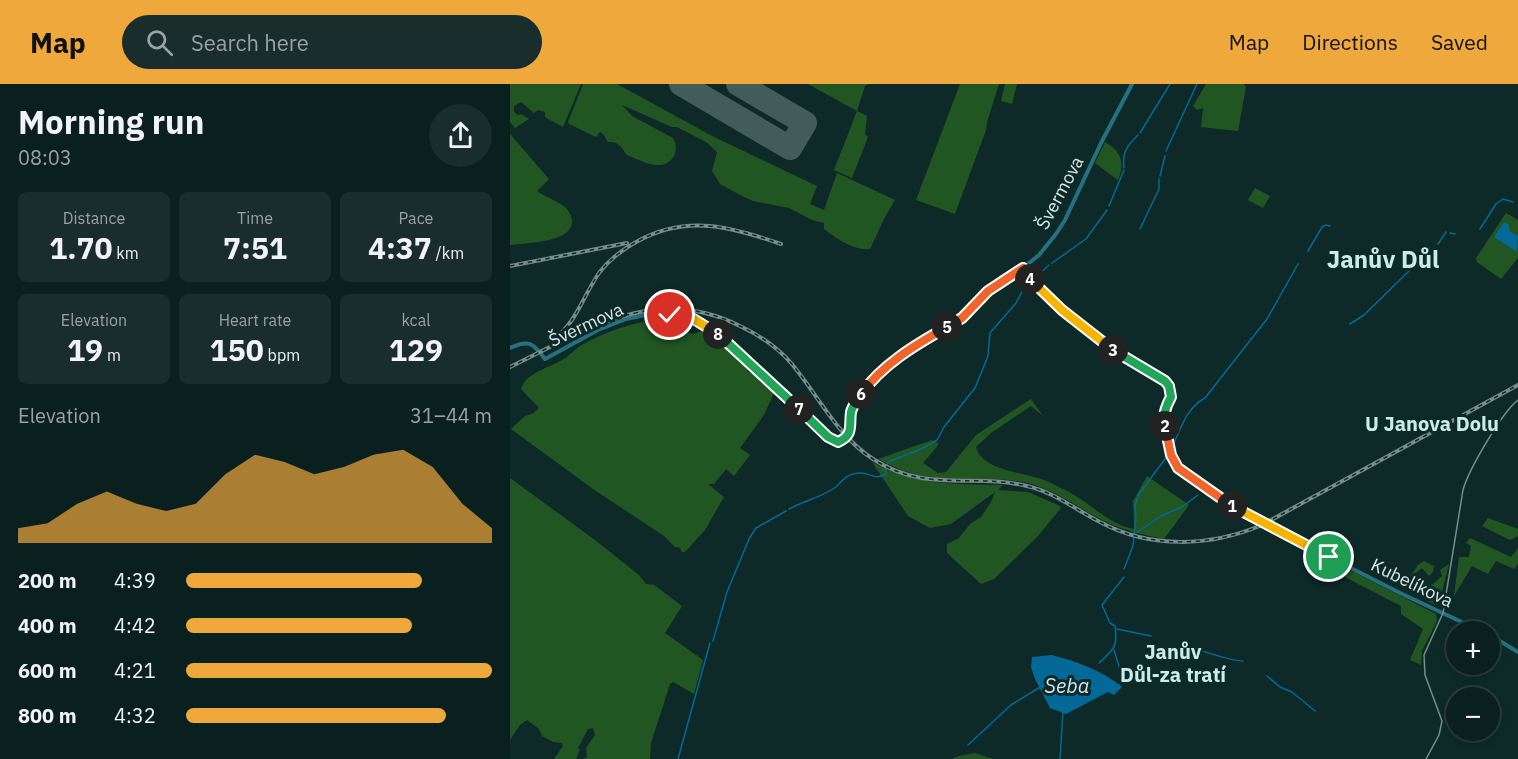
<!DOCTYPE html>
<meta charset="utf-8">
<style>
:root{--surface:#0a201f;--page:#182d2c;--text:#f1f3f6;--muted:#99a3a4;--line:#2a3e3d;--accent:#eea83c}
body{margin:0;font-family:"IBM Plex Sans",sans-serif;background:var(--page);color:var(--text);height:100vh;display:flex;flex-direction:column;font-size:22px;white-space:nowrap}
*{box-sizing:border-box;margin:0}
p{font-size:20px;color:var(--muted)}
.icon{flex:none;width:33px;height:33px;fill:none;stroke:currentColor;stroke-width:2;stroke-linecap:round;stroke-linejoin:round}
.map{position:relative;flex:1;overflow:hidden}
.panel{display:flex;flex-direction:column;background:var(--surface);width:510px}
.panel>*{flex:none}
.fabs{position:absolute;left:936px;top:537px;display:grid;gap:12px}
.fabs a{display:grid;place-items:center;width:54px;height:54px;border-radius:50%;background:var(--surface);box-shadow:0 3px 9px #0003,0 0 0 2px var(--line);font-size:30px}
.pin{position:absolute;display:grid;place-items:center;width:51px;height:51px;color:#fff;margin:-26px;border:3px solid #fff;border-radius:50%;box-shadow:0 2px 6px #0007}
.km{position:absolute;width:30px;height:30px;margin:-15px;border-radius:50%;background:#222;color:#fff;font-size:16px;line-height:30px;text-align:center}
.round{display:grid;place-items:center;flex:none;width:63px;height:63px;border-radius:32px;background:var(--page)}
.head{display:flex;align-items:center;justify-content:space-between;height:102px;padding:0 18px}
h1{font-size:33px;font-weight:800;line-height:45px}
.stats{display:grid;grid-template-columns:repeat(3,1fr);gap:9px;height:102px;padding:6px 18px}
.stats div{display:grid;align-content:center;border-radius:9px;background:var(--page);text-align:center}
.stats b{font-size:30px;font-weight:800}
.stats small{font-size:16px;font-weight:400}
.stats p{font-size:16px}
.chart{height:168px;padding:12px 18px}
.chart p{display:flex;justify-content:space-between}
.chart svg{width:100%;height:108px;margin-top:6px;fill:var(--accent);opacity:.7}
ul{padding:0 18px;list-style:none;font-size:20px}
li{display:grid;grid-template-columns:96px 72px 1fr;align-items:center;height:45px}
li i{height:15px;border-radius:8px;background:var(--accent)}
header{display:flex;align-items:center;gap:36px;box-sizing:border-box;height:84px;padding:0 30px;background:var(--accent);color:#111}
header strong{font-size:28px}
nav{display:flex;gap:33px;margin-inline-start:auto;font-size:21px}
.search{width:420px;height:54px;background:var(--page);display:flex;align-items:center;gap:15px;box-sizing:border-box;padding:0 21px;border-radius:33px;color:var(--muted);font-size:22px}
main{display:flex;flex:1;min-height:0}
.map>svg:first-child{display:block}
</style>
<header>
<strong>Map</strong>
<div class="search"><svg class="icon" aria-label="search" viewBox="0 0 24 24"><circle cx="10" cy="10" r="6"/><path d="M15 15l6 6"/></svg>Search here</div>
<nav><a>Map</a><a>Directions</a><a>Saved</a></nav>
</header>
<main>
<section class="panel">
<div class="head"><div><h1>Morning run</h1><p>08:03</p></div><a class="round"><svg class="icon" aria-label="share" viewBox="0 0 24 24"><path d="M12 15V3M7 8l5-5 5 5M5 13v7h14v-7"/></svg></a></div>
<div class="stats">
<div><p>Distance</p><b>1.70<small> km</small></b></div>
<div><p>Time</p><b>7:51</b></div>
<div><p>Pace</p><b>4:37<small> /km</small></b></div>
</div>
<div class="stats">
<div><p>Elevation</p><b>19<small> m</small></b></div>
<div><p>Heart rate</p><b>150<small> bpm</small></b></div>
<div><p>kcal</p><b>129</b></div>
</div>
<div class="chart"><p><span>Elevation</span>31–44 m</p>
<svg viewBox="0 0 160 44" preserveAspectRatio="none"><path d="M0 44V38L10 36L20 28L30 23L40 28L50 31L60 28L70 16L80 8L90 11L100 16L110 13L120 8L130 6L140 13L150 28L160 38V44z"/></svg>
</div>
<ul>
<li><b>200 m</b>4:39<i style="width:77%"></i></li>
<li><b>400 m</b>4:42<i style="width:74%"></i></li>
<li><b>600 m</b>4:21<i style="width:100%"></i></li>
<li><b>800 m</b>4:32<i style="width:85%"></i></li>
</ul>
</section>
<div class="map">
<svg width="1008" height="675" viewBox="0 0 1008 675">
<rect width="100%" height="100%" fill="#0d2a29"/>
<!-- green -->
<g fill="#215623">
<path d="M 0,0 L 71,0 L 53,43 L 35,33 L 35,28 L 28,26 L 24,29 L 11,18 L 4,22 L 4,28 L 8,31 L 11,30 L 19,35 L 5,44 L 0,38 Z"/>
<path d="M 73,0 L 107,0 L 204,53 L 307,102 L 300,120 L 314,126 L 327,89 L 385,116 L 375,133 L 360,165 C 344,167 326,154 314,145 L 314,139 L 302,136 L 279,124 L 243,117 L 232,112 L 210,100 L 202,87 L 207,68 L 196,58 L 167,43 L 162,43 L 112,21 L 122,32 L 163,54 C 166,60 167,65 164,72 C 153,90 132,77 117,71 C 111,63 109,57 98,58 L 93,50 L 90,48 L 86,53 L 59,40 L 58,38 Z"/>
<path d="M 298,0 L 358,0 L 355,2 L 347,27 L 357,32 L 355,50 L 358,53 L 342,94 L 324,86 L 347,27 Z"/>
<path d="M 450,0 L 489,0 L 477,38 L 476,46 L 445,130 L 406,116 Z"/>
<path d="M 495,0 L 507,0 L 502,20 L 491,17 Z"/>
<path d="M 696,0 L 734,0 L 736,3 L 728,47 L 691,43 L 693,24 L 687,26 L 683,22 Z"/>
<path d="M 0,50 L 39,95 L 27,107 C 36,113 48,117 56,124 C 59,127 62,133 62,137 C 63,159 14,159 0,161 Z"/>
<path d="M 595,58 C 612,68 615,79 608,96 L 585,79 Z"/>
<path d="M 745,104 L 760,112 L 753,124 L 738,116 Z"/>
<path d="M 996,129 L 1008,136 L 1008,174 L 991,195 L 967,178 L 966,174 Z"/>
<path d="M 149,235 L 174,239 L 174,246 L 183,250 L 192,247 L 200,249 L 235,281 L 238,288 L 245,290 L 264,309 L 254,331 L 230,364 L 240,371 L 224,392 L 216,385 L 204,400 L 198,400 L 214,413 L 195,446 L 175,468 L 172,468 L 170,464 L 165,463 L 154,452 L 83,405 L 1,345 L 15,332 L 22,330 L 29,324 L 11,305 C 16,289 38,284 52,276 C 59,273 63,266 70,262 C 94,248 121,239 149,235 Z"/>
<path d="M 521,315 L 533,332 L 521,322 L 481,349 L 466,363 C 472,387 514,388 534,396 C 544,400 555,406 564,411 C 583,422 601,441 624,445 L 623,417 L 637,392 L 679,421 L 654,455 C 633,451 612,446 592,436 C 568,424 545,406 518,399 C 490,393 462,396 435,395 C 411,394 389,386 368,375 L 422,356 L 429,360 L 413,379 L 428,389 L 436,388 L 466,351 Z"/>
<path d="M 362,378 C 407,402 444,400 493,401 L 488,406 L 518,408 L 550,422 L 551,424 L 528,452 L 484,495 L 471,500 L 437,469 L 437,460 L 449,454 L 460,440 L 471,433 L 481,418 L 485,408 L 441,440 L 420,444 L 398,432 Z"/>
<path d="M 0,394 L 85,456 L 129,491 L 136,500 L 144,501 L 172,522 L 155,549 L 193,576 L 184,610 L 163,598 L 160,600 L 141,659 L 140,675 L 73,675 L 77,673 L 76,664 L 85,651 L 83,644 L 78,645 L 68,664 L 70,666 L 66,675 L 44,675 L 53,662 L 52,659 L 43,658 L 32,652 L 29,645 L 17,636 L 10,641 L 0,656 Z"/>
<path d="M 978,434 L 1008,445 L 1008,452 L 1000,456 L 972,442 Z"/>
<path d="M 960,454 L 1001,473 L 1008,464 L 1008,480 L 1004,485 L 986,477 L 978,490 L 962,482 L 944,512 L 949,473 L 959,473 L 961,462 L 956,459 Z"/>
<path d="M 820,476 L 926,530 L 927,537 L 912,567 L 911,581 L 900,576 L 913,545 L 891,530 L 891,522 L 825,488 L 819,495 L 813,491 Z"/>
<path d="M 914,477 L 924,482 L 923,488 L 919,492 L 912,484 L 901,493 L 904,498 L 892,503 L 908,481 Z"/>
<path d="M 939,480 L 929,520 L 925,521 L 909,512 L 932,492 L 930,486 Z"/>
<path d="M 465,669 L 483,675 L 442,675 L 449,672 Z"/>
</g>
<!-- water -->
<g fill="#056997">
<path d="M 994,138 L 999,141 L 999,147 L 1008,152 L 1007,168 L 984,153 Z"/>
<path d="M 542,571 C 568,578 591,586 612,603 L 604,611 L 598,608 L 556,630 L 540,624 L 525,595 L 521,583 L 522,573 Z"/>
</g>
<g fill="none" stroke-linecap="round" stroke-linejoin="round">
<!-- stream -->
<g stroke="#056997" stroke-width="1.5">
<path d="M 630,49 L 660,0"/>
<path d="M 656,67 L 687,0"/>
<path d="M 614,84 C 612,68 617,62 628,51"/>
<path d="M 650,92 L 655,72"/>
<path d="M 599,122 L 614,86"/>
<path d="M 630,145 L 649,105 L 649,95"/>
<path d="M 970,145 L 986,120 L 993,115 L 1003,118"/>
<path d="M 940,149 L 945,150"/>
<path d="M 928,160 L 936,148"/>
<path d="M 798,167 L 812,143 L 816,141 L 820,142"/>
<path d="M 542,179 L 576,155 L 597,126"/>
<path d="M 524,195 L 539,181"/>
<path d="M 840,240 L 854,231 L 899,187"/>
<path d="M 662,363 C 671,345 676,324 695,314 L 757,235 L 788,180"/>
<path d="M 377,381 L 378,378 L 411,365 L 427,356 L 434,343 L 465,304 L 478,272 L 480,249 L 506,219 L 514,204 L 518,200"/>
<path d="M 279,425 C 294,417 312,413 326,403 C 333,396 338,389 350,389 C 361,389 365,397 376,390 L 375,383"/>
<path d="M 626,449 L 651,432 L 672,423 L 688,411"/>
<path d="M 614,485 L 623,462 L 626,433 L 625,421 L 629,410 L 658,371"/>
<path d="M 607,545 L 641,552"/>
<path d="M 203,557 L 217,508 L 239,455 L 246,444 L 276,427"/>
<path d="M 674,563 C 692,565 718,577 733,577"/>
<path d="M 604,566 L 613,595 L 609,601"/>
<path d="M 589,579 C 604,565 608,563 605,542 L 600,539 L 592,521 L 614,493"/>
<path d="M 757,592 L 770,603 L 782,608 L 805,627"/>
<path d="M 458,661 L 501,621 L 532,602"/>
<path d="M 168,675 L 200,559"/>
<path d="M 550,675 L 553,628"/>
</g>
<!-- runway -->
<path stroke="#425c5a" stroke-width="24" d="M 171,0 L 280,64 L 295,39 L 228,0"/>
<!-- minor -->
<g stroke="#267180" stroke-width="4">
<path d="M 513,184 C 541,229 609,271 655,297 L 659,302 L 661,313 L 656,322 L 654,337 L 661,371 L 668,384 L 679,392 L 721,421 L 770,448 L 890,509 L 973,548"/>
<path d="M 0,264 C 19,255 23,259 35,275 L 88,246 L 116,235 L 140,230 L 182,234 L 206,248 L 318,353 L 325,357 L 332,357 L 341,348 L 342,325 L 345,319 L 375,283 L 414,256 L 452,234 L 478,207 L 513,184 L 529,171 L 546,150 L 555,136 L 591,59 L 622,0"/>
<path d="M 980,551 L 1008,568"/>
</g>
<!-- tram -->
<path stroke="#768d8b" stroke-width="1.5" d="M 916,675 L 929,651 L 932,637 L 915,591 L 914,571 L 933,529 L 953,406 C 958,387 992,328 1008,316"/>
<defs>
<g id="rail">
<path d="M 0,182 L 117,159"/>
<path d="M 42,257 C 67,238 72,214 89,189 C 99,176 113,165 128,157 C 177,130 222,143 271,160"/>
<path d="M 0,283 C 76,246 145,199 230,242 C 249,251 267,263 281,279 C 308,311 327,352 363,375 C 415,409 463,389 517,402 C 544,408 566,426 590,438 C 640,465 700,463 752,441 L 1008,301"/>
</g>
</defs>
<!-- rail casing -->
<use href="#rail" stroke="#768d8b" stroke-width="4"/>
<!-- rail -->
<use href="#rail" stroke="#0d2a29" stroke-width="1.5" stroke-dasharray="4.5" stroke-linecap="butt"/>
</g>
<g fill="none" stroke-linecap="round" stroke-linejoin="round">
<defs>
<path id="split-1" d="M 722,422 L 819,473"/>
<path id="split-2" d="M 655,342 L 661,371 L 668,384 L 722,422"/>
<path id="split-3" d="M 603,266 L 655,297 L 659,302 L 661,313 C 656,322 652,332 655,342"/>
<path id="split-4" d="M 520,195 L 552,226 L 603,266"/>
<path id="split-5" d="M 437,243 L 452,234 L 478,207 L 513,184 L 520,195"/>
<path id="split-6" d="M 351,310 C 373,280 405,261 437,243"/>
<path id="split-7" d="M 289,325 L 318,353 L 328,358 C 344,351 339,342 341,328 C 343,321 347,316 351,310"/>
<path id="split-8" d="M 208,250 L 289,325"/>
<path id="split-9" d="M 160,231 L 182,234 L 208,250"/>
</defs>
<!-- split-1 casing -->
<use href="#split-1" stroke="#fff" stroke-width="12"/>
<!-- split-2 casing -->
<use href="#split-2" stroke="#fff" stroke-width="12"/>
<!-- split-3 casing -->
<use href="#split-3" stroke="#fff" stroke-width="12"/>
<!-- split-4 casing -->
<use href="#split-4" stroke="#fff" stroke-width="12"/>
<!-- split-5 casing -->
<use href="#split-5" stroke="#fff" stroke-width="12"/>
<!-- split-6 casing -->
<use href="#split-6" stroke="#fff" stroke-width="12"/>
<!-- split-7 casing -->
<use href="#split-7" stroke="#fff" stroke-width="12"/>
<!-- split-8 casing -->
<use href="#split-8" stroke="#fff" stroke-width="12"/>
<!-- split-9 casing -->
<use href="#split-9" stroke="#fff" stroke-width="12"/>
<!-- split-1 -->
<use href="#split-1" stroke="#f5b400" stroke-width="8"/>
<!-- split-2 -->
<use href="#split-2" stroke="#f0652b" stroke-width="8"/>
<!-- split-3 -->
<use href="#split-3" stroke="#22a559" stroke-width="8"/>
<!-- split-4 -->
<use href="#split-4" stroke="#f5b400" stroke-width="8"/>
<!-- split-5 -->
<use href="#split-5" stroke="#f0652b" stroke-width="8"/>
<!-- split-6 -->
<use href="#split-6" stroke="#f0652b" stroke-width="8"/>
<!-- split-7 -->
<use href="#split-7" stroke="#22a559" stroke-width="8"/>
<!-- split-8 -->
<use href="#split-8" stroke="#22a559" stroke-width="8"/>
<!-- split-9 -->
<use href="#split-9" stroke="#f5b400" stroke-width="8"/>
</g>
<g text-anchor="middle" stroke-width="6" stroke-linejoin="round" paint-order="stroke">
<!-- street labels -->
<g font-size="18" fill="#d9eae8" stroke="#0d2a29">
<text transform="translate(550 109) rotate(-62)" y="6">Švermova</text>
<text transform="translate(76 241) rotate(-25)" y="6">Švermova</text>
<text transform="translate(902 499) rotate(26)" y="6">Kubelíkova</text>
</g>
<!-- neighbourhood labels -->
<g font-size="20" font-weight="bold" fill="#cbecea" stroke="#0d2a29">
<text x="922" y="347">U Janova Dolu</text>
<text x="663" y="575">Janův<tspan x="663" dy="23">Důl-za tratí</tspan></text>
</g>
<!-- water labels -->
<g font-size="20" font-style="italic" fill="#d2e5f2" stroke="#0d2a29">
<text x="557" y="609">Seba</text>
</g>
<!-- district labels -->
<g font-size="24" font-weight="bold" fill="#cbecea" stroke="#0d2a29">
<text x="873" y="184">Janův Důl</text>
</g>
</g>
</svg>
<div class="fabs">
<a>+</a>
<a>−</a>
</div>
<div class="pin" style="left:819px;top:473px;background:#1e9e55"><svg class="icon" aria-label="arrive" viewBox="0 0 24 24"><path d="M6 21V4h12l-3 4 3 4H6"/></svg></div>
<div class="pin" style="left:160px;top:231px;background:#d93025"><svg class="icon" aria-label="check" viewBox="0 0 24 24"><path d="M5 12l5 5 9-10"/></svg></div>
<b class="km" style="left:722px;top:422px">1</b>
<b class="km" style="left:655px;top:342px">2</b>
<b class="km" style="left:603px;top:266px">3</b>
<b class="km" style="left:520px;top:195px">4</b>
<b class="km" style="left:437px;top:243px">5</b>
<b class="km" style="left:351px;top:310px">6</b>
<b class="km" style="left:289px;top:325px">7</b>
<b class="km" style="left:208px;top:250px">8</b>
</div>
</main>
